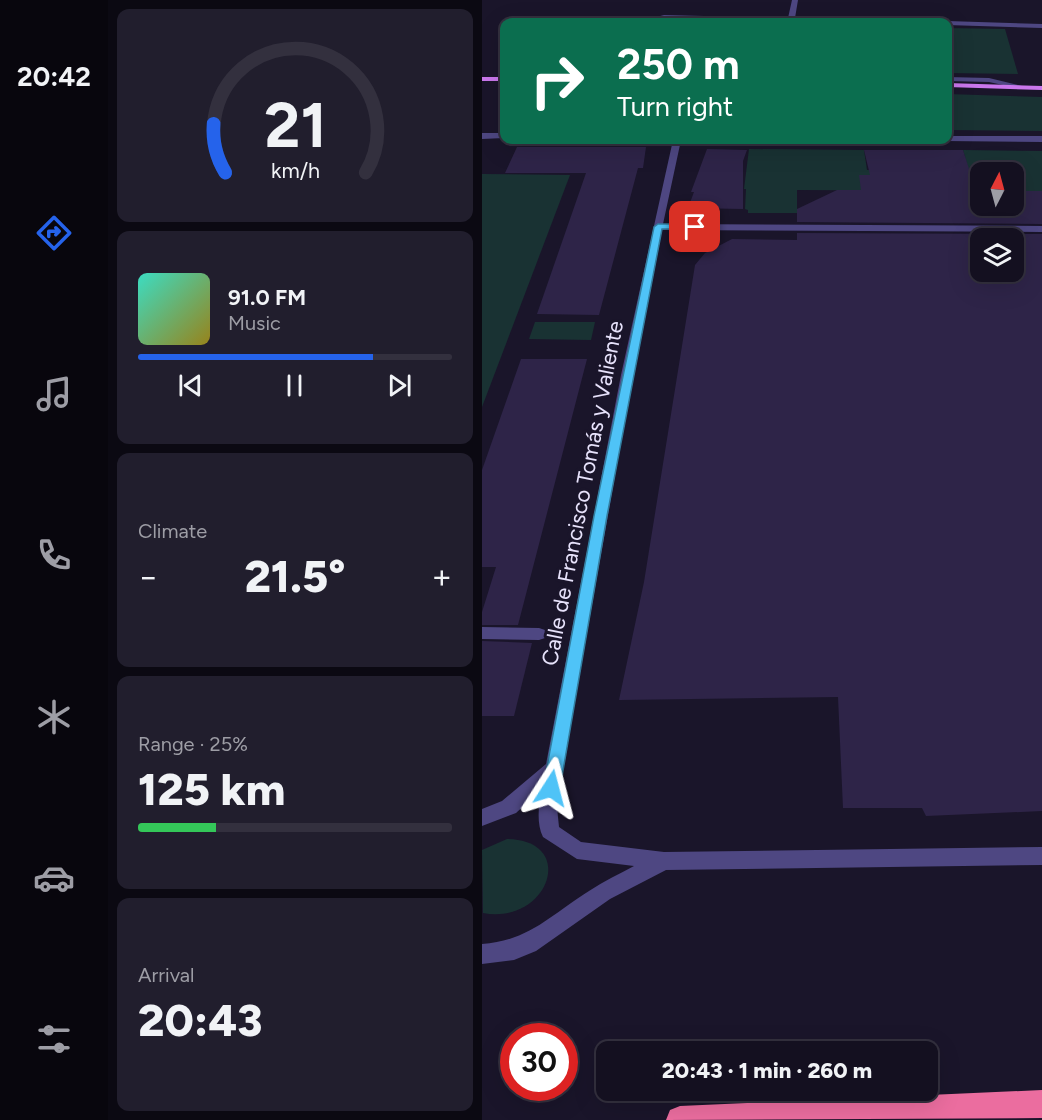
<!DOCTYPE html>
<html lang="en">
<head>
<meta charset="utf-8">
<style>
  :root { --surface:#141020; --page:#211e2d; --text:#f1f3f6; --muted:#9d9da5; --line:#33303e; --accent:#2563eb }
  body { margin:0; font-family:Figtree,sans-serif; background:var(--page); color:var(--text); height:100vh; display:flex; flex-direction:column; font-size:22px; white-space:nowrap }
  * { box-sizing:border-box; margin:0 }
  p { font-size:20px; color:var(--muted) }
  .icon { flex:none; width:33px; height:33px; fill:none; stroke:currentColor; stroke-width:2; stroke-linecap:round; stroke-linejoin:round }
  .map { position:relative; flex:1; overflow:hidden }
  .sheet { display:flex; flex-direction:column; gap:9px; padding:9px; background:#0b0912; width:374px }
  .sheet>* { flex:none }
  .hud { position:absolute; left:18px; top:18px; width:452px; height:126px; border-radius:12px; box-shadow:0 6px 24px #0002,0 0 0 2px var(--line); background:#0b6e4f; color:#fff; overflow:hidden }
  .needle { width:39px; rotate:6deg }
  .buttons { position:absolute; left:488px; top:162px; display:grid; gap:12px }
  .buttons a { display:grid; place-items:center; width:54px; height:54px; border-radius:12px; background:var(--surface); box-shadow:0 6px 24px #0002,0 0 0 2px var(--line); font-size:30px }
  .speed { position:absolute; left:18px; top:1023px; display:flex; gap:12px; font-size:30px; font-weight:700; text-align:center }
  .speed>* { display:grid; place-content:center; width:78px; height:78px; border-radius:50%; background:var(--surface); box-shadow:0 6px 24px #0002,0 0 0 2px var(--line); line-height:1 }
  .speed .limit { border:9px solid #d22; background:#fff; color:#111 }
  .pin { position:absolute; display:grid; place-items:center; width:51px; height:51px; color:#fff; margin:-26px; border-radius:12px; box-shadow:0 3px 9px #0006 }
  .me { position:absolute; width:66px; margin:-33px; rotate:9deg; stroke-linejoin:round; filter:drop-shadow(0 0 4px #0008) }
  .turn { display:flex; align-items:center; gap:21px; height:126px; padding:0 18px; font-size:27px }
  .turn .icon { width:78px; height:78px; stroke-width:2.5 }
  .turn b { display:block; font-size:42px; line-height:51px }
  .big { font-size:45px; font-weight:800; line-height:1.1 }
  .sheet .widget { flex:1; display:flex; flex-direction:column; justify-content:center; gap:9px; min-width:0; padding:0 21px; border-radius:12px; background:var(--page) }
  .sheet .dial { align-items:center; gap:0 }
  .dial svg { height:156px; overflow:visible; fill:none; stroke:var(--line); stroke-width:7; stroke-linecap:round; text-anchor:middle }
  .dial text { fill:var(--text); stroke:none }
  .song { display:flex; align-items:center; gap:18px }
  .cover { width:72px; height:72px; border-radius:9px; background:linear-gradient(135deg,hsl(170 70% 55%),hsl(50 70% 35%)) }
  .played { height:6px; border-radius:3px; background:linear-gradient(90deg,var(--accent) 75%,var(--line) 75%) }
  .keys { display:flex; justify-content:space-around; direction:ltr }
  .heat { display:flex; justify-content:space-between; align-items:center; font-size:33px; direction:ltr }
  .charge { height:9px; border-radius:4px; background:linear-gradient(90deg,#34c759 25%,var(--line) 0) }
  .trip { position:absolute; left:114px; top:1041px; width:342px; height:60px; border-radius:12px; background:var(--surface); box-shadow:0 6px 24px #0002,0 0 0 2px var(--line); font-weight:800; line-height:60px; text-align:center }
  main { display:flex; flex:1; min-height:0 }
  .dock { display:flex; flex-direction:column; width:108px; justify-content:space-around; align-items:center; background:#08060d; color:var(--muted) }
  .dock .icon { width:42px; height:42px }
  .dock .selected { color:var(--accent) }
  .dock b { font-size:27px; color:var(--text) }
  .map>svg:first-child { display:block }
  .green { fill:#193233 }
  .building { fill:#2e2448; fill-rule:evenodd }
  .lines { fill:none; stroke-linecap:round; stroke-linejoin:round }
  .minor { fill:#4e4782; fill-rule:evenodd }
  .major { fill:#ca77ec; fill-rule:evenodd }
  .highway { fill:#eb6d9f; fill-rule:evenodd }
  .route { fill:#4fc3f7; stroke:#337fa1; stroke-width:1.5 }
  .labels { text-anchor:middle; stroke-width:6; stroke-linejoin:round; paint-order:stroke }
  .street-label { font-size:22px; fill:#e7e2fb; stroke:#1a152a }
</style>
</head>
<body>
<main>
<nav class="dock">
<b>20:42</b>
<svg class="icon selected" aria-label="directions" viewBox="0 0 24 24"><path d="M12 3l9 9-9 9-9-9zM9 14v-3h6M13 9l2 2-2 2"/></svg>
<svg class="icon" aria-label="music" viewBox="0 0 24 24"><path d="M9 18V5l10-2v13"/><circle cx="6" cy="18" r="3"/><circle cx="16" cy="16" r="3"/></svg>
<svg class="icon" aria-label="phone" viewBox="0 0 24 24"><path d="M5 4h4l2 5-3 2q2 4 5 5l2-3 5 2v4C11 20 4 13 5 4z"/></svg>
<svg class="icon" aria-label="climate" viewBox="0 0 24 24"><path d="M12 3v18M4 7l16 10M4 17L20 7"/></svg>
<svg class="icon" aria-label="car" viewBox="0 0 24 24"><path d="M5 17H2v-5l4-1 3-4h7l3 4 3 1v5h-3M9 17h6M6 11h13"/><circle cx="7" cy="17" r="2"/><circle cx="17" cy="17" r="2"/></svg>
<svg class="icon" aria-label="filters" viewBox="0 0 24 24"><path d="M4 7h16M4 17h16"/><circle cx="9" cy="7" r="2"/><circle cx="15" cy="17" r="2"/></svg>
</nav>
<section class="sheet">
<div class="widget dial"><svg viewBox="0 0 100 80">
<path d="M14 69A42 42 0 1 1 86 69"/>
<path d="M14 69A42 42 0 0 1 8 44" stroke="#2563eb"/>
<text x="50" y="56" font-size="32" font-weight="700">21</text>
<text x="50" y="72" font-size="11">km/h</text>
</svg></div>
<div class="widget">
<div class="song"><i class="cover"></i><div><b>91.0 FM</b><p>Music</p></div></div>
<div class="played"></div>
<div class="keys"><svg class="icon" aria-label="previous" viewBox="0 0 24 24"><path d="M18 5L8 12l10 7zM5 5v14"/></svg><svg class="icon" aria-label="pause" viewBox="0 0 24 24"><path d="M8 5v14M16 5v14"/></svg><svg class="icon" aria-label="next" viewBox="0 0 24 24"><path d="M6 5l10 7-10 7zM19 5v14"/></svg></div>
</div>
<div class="widget"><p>Climate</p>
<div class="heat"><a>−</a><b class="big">21.5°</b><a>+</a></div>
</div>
<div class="widget"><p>Range · 25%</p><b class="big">125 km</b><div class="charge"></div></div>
<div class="widget"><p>Arrival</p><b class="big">20:43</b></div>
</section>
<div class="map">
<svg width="561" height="1120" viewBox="0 0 561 1120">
  <rect width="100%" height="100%" fill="#1a152a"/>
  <g class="green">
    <polygon points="465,28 523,29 536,74 465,73"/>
    <polygon points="465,94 560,97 560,131 465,130"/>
    <polygon points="267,149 382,150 385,170 487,171 481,150 560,151 560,191 531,191 531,172 498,172 498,191 315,190 315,213 266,213 266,210 263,209 264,189 262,189"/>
    <polygon points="0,174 88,175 0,407"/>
    <polygon points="53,322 113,322 109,340 47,339"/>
    <path d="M25 839C96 840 67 925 1 913L0 850Z"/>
  </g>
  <g class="building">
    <polygon points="35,147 164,147 161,168 156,168 117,315 55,314 104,173 23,173"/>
    <polygon points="225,149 265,150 261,161 261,209 206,208 212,192 209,192"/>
    <polygon points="382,150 481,150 489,175 498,175 498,206 531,206 531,191 561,191 561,224 315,222 315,209 355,190 379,190 377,175 388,175"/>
    <path d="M315 233 561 234V811L444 816 440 808H361L356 697 137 700 162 582 213 265 223 253 250 239 315 240ZM498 238H531V272H498Z"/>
    <polygon points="39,359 105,359 36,625 0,625 0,612 14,567 0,567 0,470"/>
    <polygon points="0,641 50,643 32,716 0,716"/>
  </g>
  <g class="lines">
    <g class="minor">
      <polygon points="310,0 316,0 313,18 435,22 182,19 156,22 182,15 306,18"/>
      <polygon points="465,21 561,24 561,28 465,25 465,22 462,22"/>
      <polygon points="465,77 507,78 544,87 540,89 507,82 465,81"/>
      <polygon points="0,133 22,133 22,138 0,139"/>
      <polygon points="465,136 561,136 561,142 462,141"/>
      <path d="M191 140H199L181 224 561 226V232L180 230 137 453 81 768 75 807 77 827 99 842 182 852 561 847V865L184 870 128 899 54 951 32 960 0 964V944C47 941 70 914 107 891 122 881 137 874 152 866L95 859 61 837C54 823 57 805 59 790L34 813 0 826V809L20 801 64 764 139 375Z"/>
      <polygon points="0,627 57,628 63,630 65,634 63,638 57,640 0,639"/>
    </g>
    <g class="major">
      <rect x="0" y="77" width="22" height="4"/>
      <polygon points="465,83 561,86 561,90 465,87"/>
    </g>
    <polygon class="highway" points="561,1090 561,1118 184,1120 188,1110 198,1106"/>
  </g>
  <polygon class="route" points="213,224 216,225 216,229 180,229 125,516 78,788 75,793 63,793 61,788 112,516 172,227 176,224"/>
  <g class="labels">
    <g class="street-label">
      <text transform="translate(100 493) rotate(-79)" y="8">Calle de Francisco Tomás y Valiente</text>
    </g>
  </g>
</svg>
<div class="buttons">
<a><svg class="needle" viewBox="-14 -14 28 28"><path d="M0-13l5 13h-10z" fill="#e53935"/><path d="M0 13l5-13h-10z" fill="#9d9da5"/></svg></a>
<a><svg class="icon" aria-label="layers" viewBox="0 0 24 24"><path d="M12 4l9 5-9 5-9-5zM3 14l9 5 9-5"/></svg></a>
</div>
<div class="speed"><div class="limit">30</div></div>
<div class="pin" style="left:213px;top:227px;background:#d93025"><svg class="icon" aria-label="arrive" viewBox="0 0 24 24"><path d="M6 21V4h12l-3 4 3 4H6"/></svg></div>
<svg class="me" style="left:69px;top:788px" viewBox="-20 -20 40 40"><path d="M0-17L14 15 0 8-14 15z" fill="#4fc3f7" stroke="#fff" stroke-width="4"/></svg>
<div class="trip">20:43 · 1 min · 260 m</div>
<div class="hud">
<div class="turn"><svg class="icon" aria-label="right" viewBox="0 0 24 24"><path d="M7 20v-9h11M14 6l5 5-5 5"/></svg><div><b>250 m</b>Turn right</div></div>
</div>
</div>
</main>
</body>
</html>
